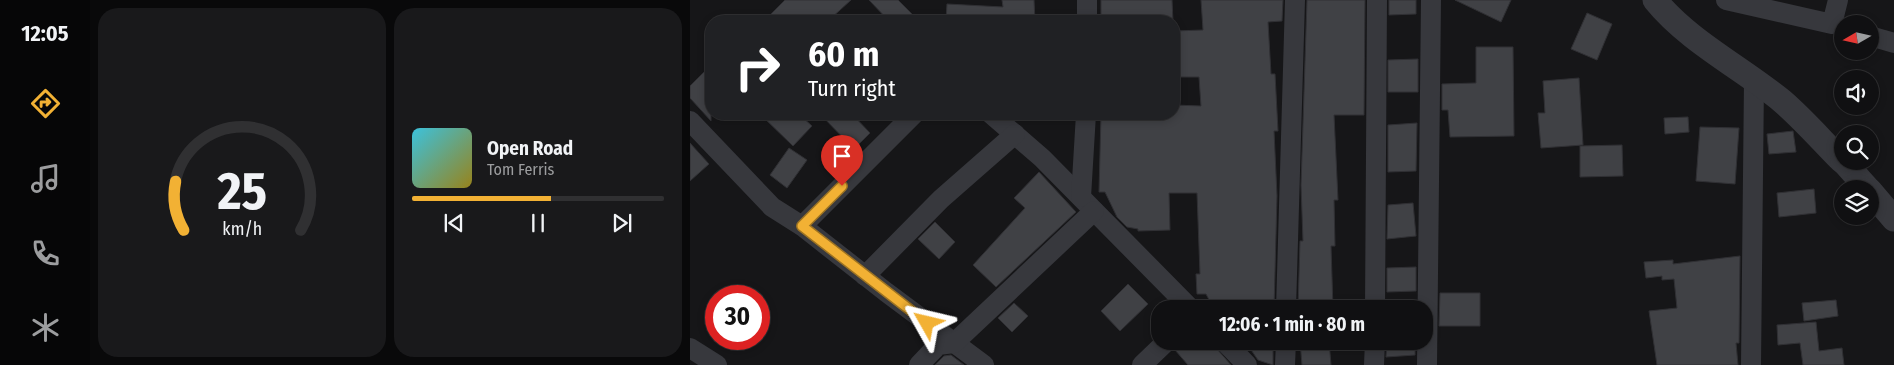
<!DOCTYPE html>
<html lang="en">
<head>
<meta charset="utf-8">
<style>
  :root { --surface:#101012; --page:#19191b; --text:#f1f3f6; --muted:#9c9d9f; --line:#303032; --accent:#f2b134 }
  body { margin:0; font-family:"Fira Sans Condensed",sans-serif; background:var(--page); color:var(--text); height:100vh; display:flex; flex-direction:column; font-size:19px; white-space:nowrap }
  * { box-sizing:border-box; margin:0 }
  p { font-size:16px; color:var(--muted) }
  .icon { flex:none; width:28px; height:28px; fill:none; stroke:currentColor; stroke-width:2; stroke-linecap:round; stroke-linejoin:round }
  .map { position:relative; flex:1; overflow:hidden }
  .details { display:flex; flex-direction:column; gap:8px; padding:8px; background:#09090a; width:600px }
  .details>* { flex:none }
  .hud { position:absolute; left:15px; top:15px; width:475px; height:105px; border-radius:20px; box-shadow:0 2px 8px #0003,0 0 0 1px var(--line); background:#202124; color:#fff; overflow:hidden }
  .needle { width:32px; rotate:261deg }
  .buttons { position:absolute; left:1144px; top:15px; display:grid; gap:10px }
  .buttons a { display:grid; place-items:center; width:45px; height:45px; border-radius:50%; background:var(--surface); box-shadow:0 2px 8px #0003,0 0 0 1px var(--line); font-size:25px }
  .speed { position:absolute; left:15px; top:285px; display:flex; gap:10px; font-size:25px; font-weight:700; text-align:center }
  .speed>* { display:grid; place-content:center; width:65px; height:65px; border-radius:50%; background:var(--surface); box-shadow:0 2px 8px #0003,0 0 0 1px var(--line); line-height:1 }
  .speed .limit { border:8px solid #d22; background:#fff; color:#111 }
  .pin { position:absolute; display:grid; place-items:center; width:42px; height:42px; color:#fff; margin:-51px -21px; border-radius:50% 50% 50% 0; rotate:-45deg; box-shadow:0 0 5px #0007 }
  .pin .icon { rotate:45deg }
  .me { position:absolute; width:55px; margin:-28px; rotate:307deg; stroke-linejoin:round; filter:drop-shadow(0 0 4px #0008) }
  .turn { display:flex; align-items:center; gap:18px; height:105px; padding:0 20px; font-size:22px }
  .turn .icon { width:65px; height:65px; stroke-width:2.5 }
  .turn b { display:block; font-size:35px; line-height:42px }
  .details .card { flex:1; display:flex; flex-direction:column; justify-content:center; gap:8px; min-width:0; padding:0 18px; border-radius:20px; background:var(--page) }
  .details .dial { align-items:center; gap:0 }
  .dial svg { height:130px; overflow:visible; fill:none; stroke:var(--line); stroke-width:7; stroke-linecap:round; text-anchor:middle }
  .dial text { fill:var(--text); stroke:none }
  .song { display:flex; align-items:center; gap:15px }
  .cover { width:60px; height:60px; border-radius:8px; background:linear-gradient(135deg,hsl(190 70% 55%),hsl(50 70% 35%)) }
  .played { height:5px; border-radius:2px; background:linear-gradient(90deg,var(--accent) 55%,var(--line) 55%) }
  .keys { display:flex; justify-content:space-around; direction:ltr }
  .details .tiles { flex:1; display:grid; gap:8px; grid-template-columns:repeat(2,1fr) }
  .trip { position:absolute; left:461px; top:300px; width:282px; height:50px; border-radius:20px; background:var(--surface); box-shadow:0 2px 8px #0003,0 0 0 1px var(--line); font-weight:700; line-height:50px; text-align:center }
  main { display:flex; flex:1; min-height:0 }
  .tab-bar { display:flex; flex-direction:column; width:90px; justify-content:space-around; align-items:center; background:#060607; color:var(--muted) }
  .tab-bar .icon { width:35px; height:35px }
  .tab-bar .on { color:var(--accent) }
  .tab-bar b { font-size:22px; color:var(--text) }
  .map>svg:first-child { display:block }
  .building { fill:#404145; stroke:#303034 }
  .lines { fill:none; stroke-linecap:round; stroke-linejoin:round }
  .minor { stroke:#37383d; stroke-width:20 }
  .tertiary { stroke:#37383d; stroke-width:25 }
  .route-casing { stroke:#9d7322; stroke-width:12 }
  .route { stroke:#f2b134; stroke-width:9 }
</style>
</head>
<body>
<main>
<nav class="tab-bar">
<b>12:05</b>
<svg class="icon on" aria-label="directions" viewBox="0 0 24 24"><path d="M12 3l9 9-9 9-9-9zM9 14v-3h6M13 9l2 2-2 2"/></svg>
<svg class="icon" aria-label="music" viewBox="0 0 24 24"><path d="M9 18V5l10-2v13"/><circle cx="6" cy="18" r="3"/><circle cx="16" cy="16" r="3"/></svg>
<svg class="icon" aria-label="phone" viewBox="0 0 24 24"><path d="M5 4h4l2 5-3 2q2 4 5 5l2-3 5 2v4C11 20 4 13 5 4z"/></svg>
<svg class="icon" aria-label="climate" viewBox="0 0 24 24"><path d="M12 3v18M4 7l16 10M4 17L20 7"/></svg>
</nav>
<section class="details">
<div class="tiles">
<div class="card dial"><svg viewBox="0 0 100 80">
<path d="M14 69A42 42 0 1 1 86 69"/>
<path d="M14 69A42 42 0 0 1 9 39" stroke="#f2b134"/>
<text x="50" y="56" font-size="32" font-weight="700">25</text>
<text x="50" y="72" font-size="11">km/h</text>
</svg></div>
<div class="card">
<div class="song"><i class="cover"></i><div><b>Open Road</b><p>Tom Ferris</p></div></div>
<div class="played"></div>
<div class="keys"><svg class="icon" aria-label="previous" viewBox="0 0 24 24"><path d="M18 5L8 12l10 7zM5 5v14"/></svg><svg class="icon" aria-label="pause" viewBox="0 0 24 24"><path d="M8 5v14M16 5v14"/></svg><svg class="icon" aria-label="next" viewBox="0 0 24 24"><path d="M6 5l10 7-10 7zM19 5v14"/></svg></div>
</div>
</div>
</section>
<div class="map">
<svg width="1204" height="365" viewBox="0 0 1204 365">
  <rect width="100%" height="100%" fill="#161618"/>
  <g class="building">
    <polygon points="95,0 161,0 138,21 74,21"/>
    <polygon points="179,0 208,0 229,21 199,21"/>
    <polygon points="312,0 344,0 345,21 256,21 257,4 313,7"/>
    <polygon points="411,0 482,0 483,21 411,20"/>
    <polygon points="511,0 593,0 592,21 578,22 581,74 585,74 588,131 584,131 587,196 584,309 524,309 516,294 507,294 506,274 510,274 507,193 479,193 480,230 448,231 448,229 437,227 427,217 415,192 409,192 411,115 448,116 448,114 484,114 484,105 511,106 509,77 484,77 484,31 513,30"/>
    <polygon points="617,0 675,0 674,115 644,115 648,200 644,200 645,246 641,246 643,309 608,309 610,241 613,241 611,185"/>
    <polygon points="699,0 726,0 726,14 699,15"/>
    <polygon points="765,0 821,0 811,22"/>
    <polygon points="897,13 922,24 907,60 881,49"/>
    <polygon points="786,47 823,47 824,136 760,137 758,110 752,110 752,84 786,83"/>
    <polygon points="728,59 728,92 698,92 698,60"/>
    <polygon points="21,65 21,121 0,98 0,86"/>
    <polygon points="889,78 893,145 851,148 848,113 855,113 853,81"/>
    <polygon points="70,114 109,114 122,126 103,146"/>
    <polygon points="130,114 162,114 180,133 164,149"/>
    <polygon points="998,117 999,132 975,134 974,118"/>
    <polygon points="727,123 726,171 698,172 698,125"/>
    <polygon points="1010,127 1049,128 1045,184 1006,181"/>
    <polygon points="1103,131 1106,152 1079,154 1077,134"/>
    <polygon points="0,143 19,164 0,181"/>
    <polygon points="932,145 933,176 890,177 890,146"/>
    <polygon points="99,148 117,160 97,188 80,175"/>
    <polygon points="349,172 386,212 306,287 283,265 335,208 324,198"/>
    <polygon points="1124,189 1126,213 1089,217 1087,193"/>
    <polygon points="723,203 726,236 697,239 698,205"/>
    <polygon points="245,222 265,242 249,259 228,239"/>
    <polygon points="1050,256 1049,343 1046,343 1048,365 967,365 959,311 987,308 984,279 972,280 972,276 956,278 954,262 983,260 983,264"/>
    <polygon points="726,267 726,291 697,292 697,268"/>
    <polygon points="438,284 458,304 430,331 411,311"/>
    <polygon points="750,293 790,293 790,326 749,326"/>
    <polygon points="1146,300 1148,316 1114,321 1112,303"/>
    <polygon points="324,303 338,316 322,332 308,318"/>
    <polygon points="1126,322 1129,351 1152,348 1154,365 1113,365 1110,343 1088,345 1087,325"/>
    <polygon points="489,341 520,341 541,365 498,365 485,350"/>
    <polygon points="555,341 583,341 583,365 568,360"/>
    <polygon points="610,341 639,341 641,365 612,365"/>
    <polygon points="697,341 725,341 725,355 696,357"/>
    <polygon points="261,355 274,365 245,365 254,356"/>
  </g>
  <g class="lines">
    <g class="minor">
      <polyline points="1036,0 1142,24 1148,0"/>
      <polyline points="397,21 397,0"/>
      <polyline points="1180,36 1204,43"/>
      <polyline points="301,114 352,158 501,309"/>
      <polyline points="0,121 82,207 112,226 196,292 294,365"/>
      <polyline points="391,197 396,114"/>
      <polyline points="112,226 224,114"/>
      <polyline points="175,276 251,199 325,134"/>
      <polyline points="596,309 605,0"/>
      <polyline points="685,309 687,0"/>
      <polyline points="534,341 557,365"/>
      <polyline points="0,348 27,365"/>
      <polyline points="229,365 248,345 264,343 404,211"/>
      <polyline points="452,365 477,341"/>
      <polyline points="595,365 596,341"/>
      <polyline points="684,365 685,341"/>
      <polyline points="737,365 741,0"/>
      <polyline points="1061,365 1064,81"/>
    </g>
    <g class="tertiary">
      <path d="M965 0C998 41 1052 68 1092 101 1113 119 1132 141 1152 161"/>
      <polyline points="1153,161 1178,189"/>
      <polyline points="1180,191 1204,219"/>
    </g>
  </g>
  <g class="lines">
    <defs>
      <polyline id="route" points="152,186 112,226 237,323"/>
    </defs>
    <use href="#route" class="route-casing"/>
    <use href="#route" class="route"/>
  </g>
</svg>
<div class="buttons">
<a><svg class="needle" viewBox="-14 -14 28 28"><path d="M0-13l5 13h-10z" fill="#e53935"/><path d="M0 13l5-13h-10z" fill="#9c9d9f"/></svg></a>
<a><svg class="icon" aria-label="sound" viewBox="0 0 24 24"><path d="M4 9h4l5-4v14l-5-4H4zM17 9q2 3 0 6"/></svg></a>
<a><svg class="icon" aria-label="search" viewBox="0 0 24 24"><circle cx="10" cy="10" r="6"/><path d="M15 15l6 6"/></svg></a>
<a><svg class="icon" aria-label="layers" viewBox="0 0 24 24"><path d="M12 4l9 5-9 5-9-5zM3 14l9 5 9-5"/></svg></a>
</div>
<div class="speed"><div class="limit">30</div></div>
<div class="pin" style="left:152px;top:186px;background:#d93025"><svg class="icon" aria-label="arrive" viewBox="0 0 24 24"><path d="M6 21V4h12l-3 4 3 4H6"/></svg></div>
<svg class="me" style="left:237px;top:323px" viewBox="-20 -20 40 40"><path d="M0-17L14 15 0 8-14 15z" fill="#f2b134" stroke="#fff" stroke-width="4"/></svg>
<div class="trip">12:06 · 1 min · 80 m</div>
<div class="hud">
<div class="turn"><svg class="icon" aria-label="right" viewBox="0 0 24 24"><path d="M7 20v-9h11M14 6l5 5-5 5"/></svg><div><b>60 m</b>Turn right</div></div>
</div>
</div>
</main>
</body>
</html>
